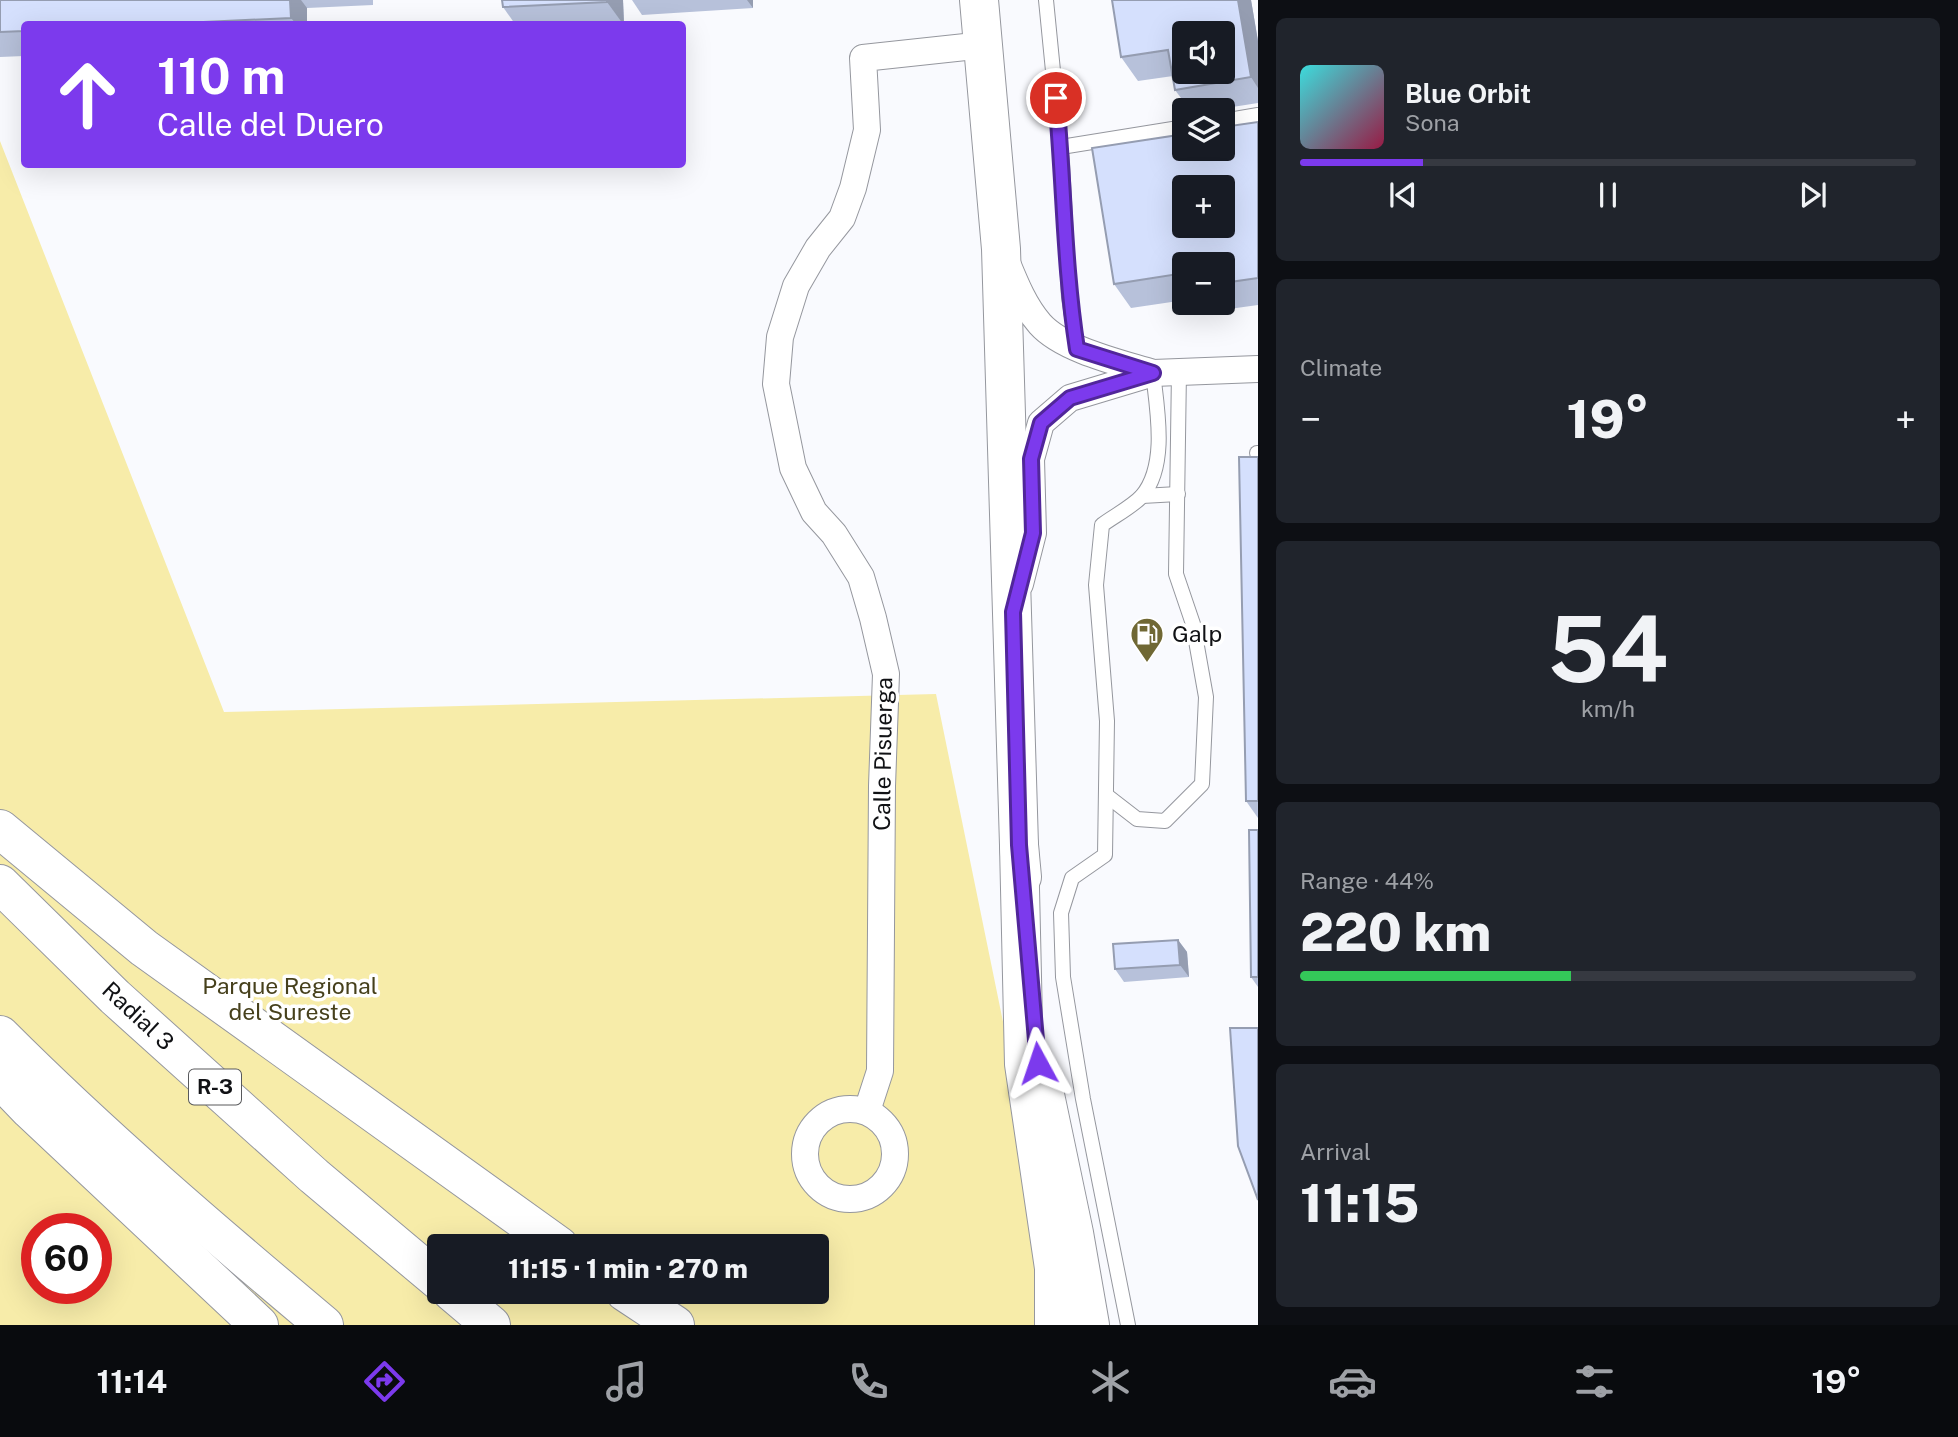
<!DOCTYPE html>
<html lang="en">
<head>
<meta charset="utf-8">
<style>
  :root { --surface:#171b24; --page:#20242c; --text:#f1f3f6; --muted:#9ea1a6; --line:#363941; --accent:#7c3aed }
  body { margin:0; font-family:"Public Sans",sans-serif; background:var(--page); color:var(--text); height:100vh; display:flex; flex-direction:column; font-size:26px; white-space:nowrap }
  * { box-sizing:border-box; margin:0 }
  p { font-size:23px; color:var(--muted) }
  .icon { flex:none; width:38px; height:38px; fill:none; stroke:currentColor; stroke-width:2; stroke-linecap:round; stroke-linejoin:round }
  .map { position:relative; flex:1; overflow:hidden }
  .sheet { display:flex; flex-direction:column; gap:18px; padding:18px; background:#0d0f14; width:700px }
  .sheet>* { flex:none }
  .top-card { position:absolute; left:21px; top:21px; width:665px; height:147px; border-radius:7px; box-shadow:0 7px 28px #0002; background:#7c3aed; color:#fff; overflow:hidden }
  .tools { position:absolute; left:1172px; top:21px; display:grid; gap:14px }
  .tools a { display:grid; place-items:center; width:63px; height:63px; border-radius:7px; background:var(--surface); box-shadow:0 7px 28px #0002; font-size:35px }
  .speed { position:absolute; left:21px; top:1213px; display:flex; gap:14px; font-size:35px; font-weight:700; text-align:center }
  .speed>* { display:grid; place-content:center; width:91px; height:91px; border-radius:50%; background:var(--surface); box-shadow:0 7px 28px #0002; line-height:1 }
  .speed .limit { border:10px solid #d22; background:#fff; color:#111 }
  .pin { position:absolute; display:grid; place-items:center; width:60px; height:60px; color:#fff; margin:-30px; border:4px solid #fff; border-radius:50%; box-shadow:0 2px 7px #0007 }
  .me { position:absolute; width:77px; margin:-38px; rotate:355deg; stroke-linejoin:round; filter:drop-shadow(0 0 5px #0008) }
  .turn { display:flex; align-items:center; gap:24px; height:147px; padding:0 21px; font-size:32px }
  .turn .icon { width:91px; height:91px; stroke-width:2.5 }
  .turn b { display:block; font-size:49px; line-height:60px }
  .big { font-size:52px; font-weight:800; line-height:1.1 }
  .sheet .card { flex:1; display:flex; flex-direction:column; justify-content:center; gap:10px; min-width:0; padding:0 24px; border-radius:10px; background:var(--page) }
  .sheet .dial { align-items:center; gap:0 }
  .dial b { font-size:91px; line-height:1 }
  .song { display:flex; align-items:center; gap:21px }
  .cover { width:84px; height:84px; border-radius:10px; background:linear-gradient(135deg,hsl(180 70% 55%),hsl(340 70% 35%)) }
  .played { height:7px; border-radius:4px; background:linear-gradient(90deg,var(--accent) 20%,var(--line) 20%) }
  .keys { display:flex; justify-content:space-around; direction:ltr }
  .heat { display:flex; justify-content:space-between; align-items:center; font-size:38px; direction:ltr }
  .charge { height:10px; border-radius:5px; background:linear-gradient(90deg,#34c759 44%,var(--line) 0) }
  .trip { position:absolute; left:427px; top:1234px; width:402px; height:70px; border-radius:7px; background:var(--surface); box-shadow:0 7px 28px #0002; font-weight:800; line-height:70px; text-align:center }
  .tab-bar { display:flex; height:112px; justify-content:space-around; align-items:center; background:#090b0e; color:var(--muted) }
  .tab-bar .icon { width:49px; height:49px }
  .tab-bar .selected { color:var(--accent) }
  .tab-bar b { font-size:32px; color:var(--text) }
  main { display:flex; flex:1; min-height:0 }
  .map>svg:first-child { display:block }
  .green { fill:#f7eca9; fill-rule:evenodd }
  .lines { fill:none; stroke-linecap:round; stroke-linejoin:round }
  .lane-casing { stroke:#95979e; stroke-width:16 }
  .street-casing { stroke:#95979e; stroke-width:28 }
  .primary-casing { stroke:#95979e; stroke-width:40 }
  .highway-casing { stroke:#95979e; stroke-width:40 }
  .lane { stroke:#fff; stroke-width:14 }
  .street { stroke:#fff; stroke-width:26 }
  .primary { stroke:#fff; stroke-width:38 }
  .highway { stroke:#fff; stroke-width:38 }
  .wall { fill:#b7c1da }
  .shaded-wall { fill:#959db1 }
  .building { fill:#d5e0fd; stroke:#959db1; stroke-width:2; fill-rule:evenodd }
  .route-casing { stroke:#51269a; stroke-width:18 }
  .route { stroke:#7c3aed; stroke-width:12 }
  .labels { text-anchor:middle; stroke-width:7; stroke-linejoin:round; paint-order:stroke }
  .shield { fill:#fff; stroke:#58595b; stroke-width:2 }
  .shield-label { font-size:21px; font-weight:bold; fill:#111215 }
  .poi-label { font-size:23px; fill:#111215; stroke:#fff; text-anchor:start }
  .street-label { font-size:23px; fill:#111215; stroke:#fff }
  .park-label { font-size:23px; fill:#46401c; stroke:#fff }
</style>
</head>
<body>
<main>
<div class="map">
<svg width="1258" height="1325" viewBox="0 0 1258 1325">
  <rect width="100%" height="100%" fill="#f9fafe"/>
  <path class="green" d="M0 141 224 712 936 694 1065 1325H0ZM37 1228H96V1288H37ZM439 1246H817V1292H439Z"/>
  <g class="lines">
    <defs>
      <g id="lane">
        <polyline points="1046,0 1062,162 1069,297 1077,349"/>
        <polyline points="1223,121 1258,115"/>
        <polyline points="1061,147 1185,127"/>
        <polyline points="1257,453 1258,453"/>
        <polyline points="1142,496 1178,494"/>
        <polyline points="1106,795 1137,819 1165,821 1202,784 1206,697 1193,624 1176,574 1179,371"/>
        <path d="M1128 1325 1083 1099 1063 977 1061 913 1072 878 1105 855 1107 721 1096 585 1102 525C1114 516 1132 507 1142 496 1168 465 1157 409 1153 373"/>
      </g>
      <g id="street">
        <path d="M1007 263C1016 285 1025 307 1040 324 1063 350 1121 363 1153 373"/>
        <polyline points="1020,584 1033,533 1031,459 1041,423 1070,398 1153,373 1258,369"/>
        <circle cx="850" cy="1154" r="45"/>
        <polyline points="867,1111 880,1071 882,786 886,674 873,618 861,577 834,534 814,512 793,468 776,384 780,337 796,286 818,248 842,218 853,188 867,130 863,58 984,45"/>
      </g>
      <g id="primary">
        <polyline points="979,0 1001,249 1019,845 1022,877"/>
        <polyline points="1044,1090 1074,1233 1090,1325"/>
      </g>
      <g id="highway">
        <polyline points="0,829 144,948 559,1246"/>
        <polyline points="1019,845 1024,1064 1054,1268 1054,1325"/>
        <polyline points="0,884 115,997 314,1176 439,1281"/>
        <path d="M0 1035C102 1137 213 1232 324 1325"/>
        <polyline points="0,1079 30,1110 259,1325"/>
        <polyline points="452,1292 491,1325"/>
        <polyline points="625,1292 675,1325"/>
      </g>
    </defs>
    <use href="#lane" class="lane-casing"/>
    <use href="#street" class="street-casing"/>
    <use href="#primary" class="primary-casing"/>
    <use href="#highway" class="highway-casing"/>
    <use href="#lane" class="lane"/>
    <use href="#street" class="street"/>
    <use href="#primary" class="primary"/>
    <use href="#highway" class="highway"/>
  </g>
  <g class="wall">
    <polygon points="0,0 373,0 373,5 307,8 307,24 24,24 24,56 0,57"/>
    <polygon points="623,0 624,24 515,24 503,7"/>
    <polygon points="632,0 753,0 753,8 642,15"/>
    <polygon points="1251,0 1258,41 1258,103 1213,110 1190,110 1175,90 1173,76 1138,81 1121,57"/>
    <polygon points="1258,122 1258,305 1229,309 1223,301 1223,264 1185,264 1185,300 1131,308 1114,284"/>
    <polygon points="1258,457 1258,818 1246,801"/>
    <polygon points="1258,830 1258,987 1251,977"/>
    <polygon points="1178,940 1187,952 1189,977 1124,982 1115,969"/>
  </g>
  <g class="shaded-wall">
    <polygon points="290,0 301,0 307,8 307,24 296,24 291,18"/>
    <polygon points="607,0 623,0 624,24 623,24 607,2"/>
    <polygon points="747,0 753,0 753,8"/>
    <polygon points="1238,0 1251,0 1258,41 1258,88 1251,77"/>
    <polygon points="1178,940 1187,952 1189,977 1180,965"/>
  </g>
  <g class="building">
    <polygon points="0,0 290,0 291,18 161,24 24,24 24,31 0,32"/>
    <polygon points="502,0 607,0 607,2 503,7"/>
    <path d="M1112 0H1238L1251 77 1175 90 1168 50 1121 57ZM1185 33H1223V72H1185Z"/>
    <path d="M1258 122V278L1223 283V264H1185V273L1114 284 1092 148 1185 134V149H1223V127ZM1185 187H1223V226H1185Z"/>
    <polygon points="1239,457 1258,457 1258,801 1246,801"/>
    <polygon points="1249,830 1258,830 1258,977 1251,977"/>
    <polygon points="1178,940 1180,965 1115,969 1113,944"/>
    <polygon points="1230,1028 1258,1028 1258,1200 1238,1146"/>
  </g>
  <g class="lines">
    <defs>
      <path id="route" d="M1038 1063 1019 845 1013 612 1033 533 1031 459 1041 423 1070 398 1153 373 1077 349C1064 266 1064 182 1056 98"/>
    </defs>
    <use href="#route" class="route-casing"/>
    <use href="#route" class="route"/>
  </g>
  <defs>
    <symbol id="fuel-pin" viewBox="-11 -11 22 30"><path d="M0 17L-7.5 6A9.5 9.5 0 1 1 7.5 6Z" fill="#706834" stroke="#fff"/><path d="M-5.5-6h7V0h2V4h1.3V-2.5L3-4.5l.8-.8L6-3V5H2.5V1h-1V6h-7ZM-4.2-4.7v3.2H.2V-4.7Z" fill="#fff"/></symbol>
  </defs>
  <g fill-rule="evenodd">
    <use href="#fuel-pin" x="1128" y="615" width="38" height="52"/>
  </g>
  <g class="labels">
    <rect class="shield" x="189" y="1069.5" width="52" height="35" rx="5"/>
    <g class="shield-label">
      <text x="215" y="1094">R-3</text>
    </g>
    <g class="poi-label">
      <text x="1172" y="642">Galp</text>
    </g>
    <g class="street-label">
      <text transform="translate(883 754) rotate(-89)" y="8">Calle Pisuerga</text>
      <text transform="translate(138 1016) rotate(43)" y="8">Radial 3</text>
    </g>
    <g class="park-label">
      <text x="290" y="994">Parque Regional<tspan x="290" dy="26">del Sureste</tspan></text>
    </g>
  </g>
</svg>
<div class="tools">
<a><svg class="icon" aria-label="sound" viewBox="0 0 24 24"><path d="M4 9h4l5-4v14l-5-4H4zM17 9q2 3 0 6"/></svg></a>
<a><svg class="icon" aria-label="layers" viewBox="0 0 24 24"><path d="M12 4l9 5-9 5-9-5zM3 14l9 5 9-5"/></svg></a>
<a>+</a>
<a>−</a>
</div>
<div class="speed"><div class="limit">60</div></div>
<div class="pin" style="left:1056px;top:98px;background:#d93025"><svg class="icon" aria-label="arrive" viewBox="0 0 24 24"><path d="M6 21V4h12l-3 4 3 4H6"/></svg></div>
<svg class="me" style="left:1038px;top:1063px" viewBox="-20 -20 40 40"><path d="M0-17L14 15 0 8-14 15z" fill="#7c3aed" stroke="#fff" stroke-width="4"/></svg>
<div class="trip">11:15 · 1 min · 270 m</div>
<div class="top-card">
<div class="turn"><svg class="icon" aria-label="ahead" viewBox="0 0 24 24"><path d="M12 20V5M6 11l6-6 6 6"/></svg><div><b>110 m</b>Calle del Duero</div></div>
</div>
</div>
<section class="sheet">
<div class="card">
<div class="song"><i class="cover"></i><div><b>Blue Orbit</b><p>Sona</p></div></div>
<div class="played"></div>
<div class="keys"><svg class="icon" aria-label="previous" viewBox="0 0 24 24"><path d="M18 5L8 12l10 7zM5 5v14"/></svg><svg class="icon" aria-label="pause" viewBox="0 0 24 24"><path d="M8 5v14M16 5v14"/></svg><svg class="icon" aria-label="next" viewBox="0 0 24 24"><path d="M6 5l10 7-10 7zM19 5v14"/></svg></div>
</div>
<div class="card"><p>Climate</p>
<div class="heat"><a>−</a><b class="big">19°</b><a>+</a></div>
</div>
<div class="card dial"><b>54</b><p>km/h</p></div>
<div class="card"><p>Range · 44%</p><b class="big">220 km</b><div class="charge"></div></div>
<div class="card"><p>Arrival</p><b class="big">11:15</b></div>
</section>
</main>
<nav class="tab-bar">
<b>11:14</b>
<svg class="icon selected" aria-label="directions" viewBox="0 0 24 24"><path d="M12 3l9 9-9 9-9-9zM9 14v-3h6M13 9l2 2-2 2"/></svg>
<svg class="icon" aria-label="music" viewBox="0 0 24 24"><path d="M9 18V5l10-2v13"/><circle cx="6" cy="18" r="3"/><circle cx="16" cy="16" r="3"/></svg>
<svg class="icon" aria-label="phone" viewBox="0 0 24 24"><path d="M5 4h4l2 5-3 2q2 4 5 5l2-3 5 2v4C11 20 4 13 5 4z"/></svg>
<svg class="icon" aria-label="climate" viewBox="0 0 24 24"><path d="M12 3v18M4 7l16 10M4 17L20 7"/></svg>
<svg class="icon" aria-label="car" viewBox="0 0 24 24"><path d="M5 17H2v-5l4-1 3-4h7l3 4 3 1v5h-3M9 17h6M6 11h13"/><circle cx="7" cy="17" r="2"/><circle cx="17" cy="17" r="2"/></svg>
<svg class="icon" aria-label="filters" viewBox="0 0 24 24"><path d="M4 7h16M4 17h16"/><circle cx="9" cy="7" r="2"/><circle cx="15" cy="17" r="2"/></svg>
<b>19°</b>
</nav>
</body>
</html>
